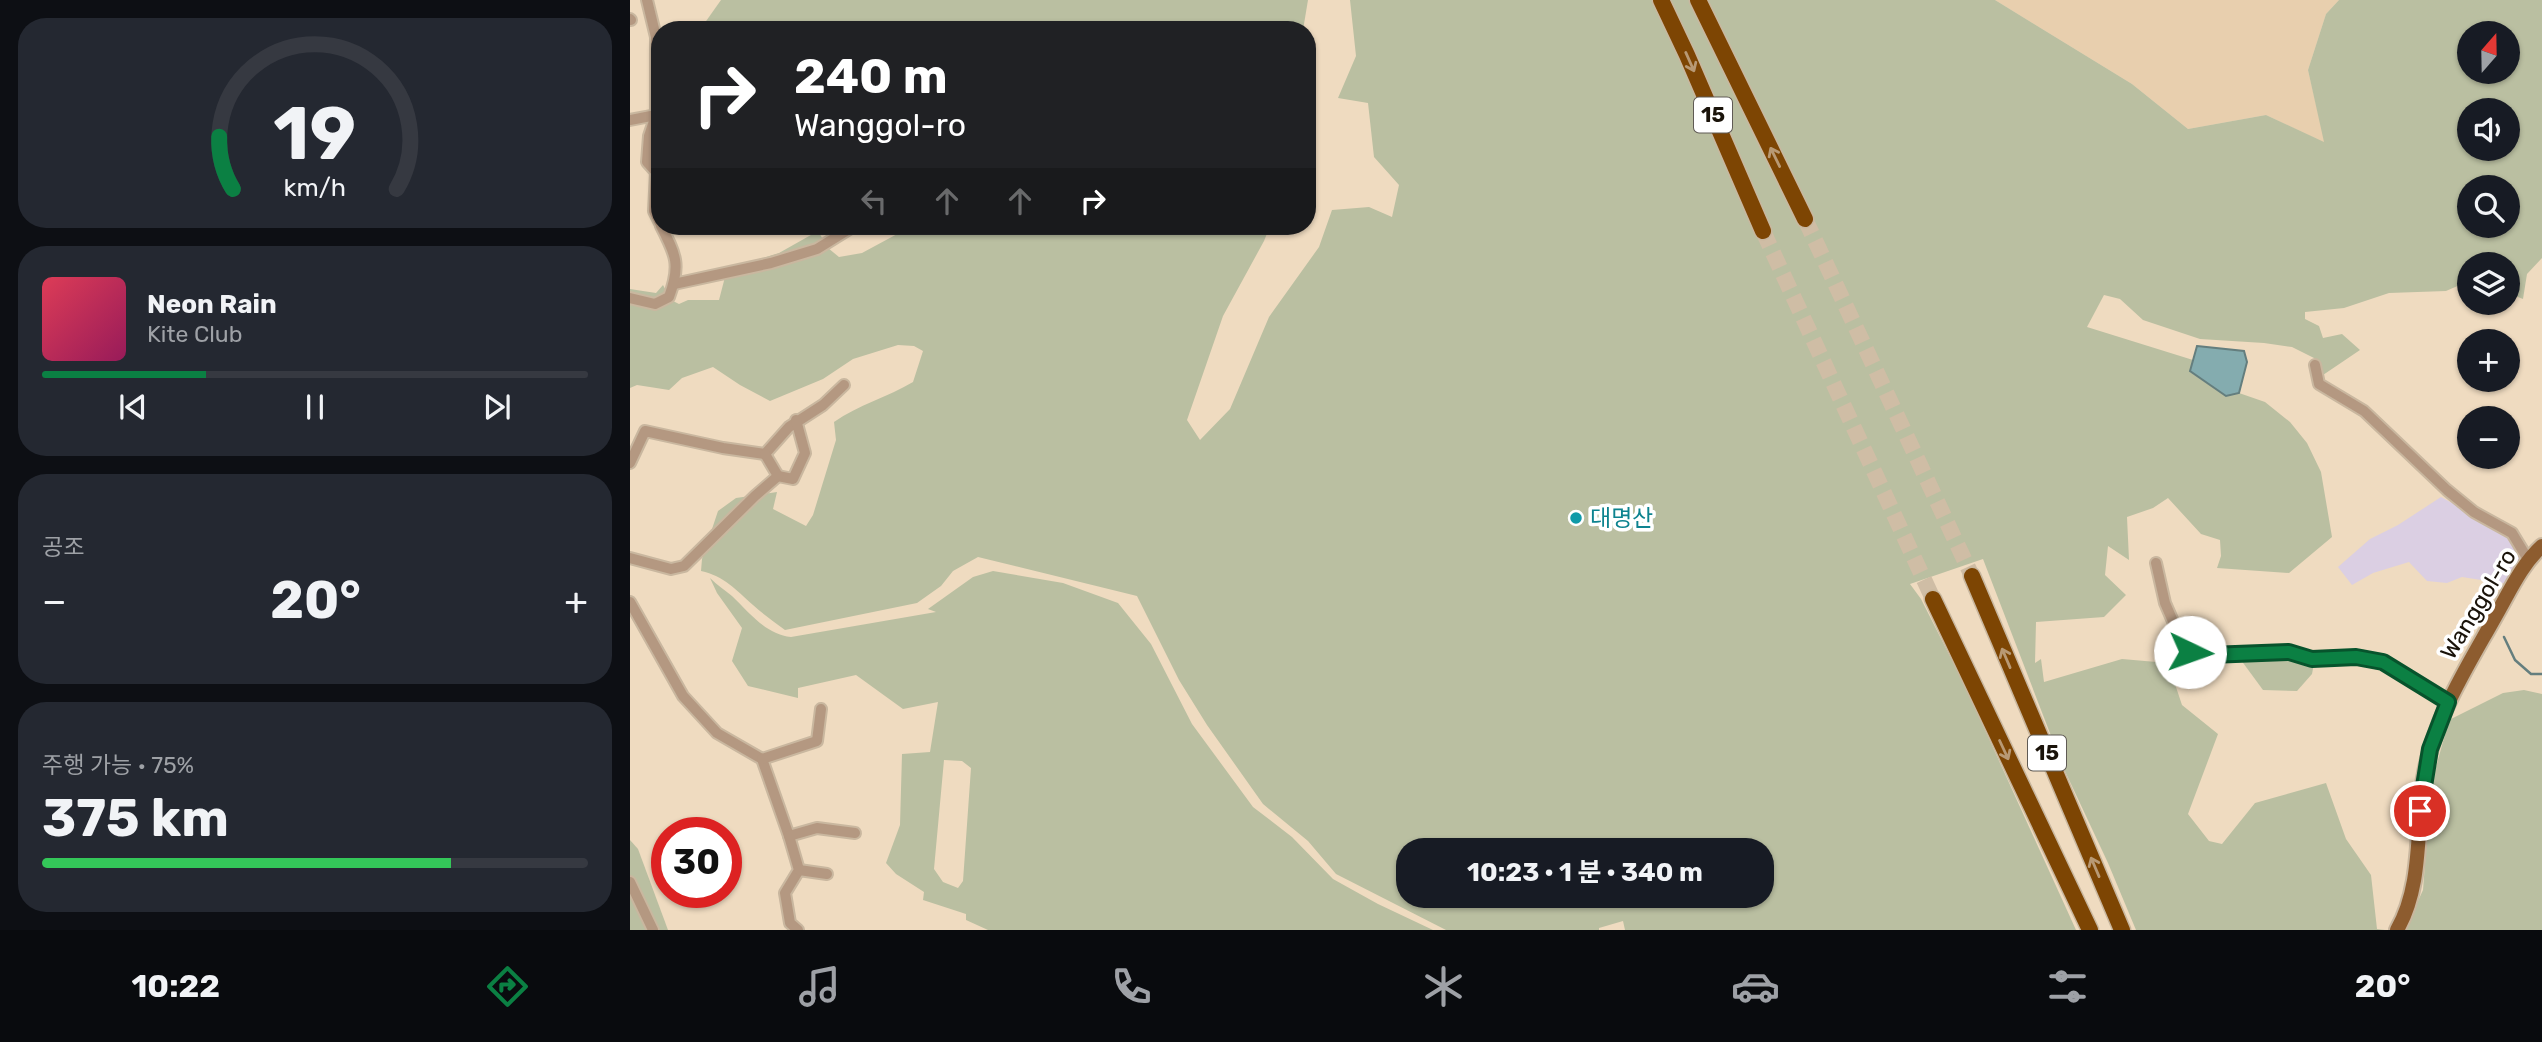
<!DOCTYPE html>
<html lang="ko">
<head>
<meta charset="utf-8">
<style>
  :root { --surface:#171b24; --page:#242831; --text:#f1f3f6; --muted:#9ea1a6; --line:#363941; --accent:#0b8043 }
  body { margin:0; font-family:Rubik,"Noto Sans KR",sans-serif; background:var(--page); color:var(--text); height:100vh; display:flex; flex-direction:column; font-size:26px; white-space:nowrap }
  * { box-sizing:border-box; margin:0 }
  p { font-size:23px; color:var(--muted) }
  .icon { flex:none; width:38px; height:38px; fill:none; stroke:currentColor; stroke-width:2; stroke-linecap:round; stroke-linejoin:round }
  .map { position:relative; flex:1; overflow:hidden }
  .drawer { display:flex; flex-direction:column; gap:18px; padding:18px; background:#0d0f14; width:630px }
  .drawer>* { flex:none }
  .banner { position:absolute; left:21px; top:21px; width:665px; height:214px; border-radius:28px; box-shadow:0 2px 5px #0004; background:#202124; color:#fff; overflow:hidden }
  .needle { width:46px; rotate:20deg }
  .buttons { position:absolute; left:1827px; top:21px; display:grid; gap:14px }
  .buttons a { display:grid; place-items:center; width:63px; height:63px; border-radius:50%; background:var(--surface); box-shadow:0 2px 5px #0004; font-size:35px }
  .speed { position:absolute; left:21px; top:817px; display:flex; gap:14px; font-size:35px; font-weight:700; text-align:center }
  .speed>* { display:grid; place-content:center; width:91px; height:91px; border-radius:50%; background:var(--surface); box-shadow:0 2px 5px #0004; line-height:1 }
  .speed .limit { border:10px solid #d22; background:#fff; color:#111 }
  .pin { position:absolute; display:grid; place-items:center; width:60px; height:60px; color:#fff; margin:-30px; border:4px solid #fff; border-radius:50%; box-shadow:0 2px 7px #0007 }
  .me { position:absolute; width:77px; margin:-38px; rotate:93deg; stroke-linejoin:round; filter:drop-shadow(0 0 5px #0008) }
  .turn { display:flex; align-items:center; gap:24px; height:147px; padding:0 28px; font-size:32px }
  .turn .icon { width:91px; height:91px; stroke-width:2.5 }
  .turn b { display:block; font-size:49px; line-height:60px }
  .lanes { display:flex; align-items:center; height:66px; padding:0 28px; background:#0003; justify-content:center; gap:35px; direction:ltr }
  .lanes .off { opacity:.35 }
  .big { font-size:52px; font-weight:700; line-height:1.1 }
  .drawer .tile { flex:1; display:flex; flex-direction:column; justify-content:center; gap:10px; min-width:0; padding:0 24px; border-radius:28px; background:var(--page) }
  .drawer .dial { align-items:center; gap:0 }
  .dial svg { height:182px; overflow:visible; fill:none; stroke:var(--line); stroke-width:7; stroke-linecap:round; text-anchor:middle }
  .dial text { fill:var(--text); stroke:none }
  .song { display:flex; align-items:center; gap:21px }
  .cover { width:84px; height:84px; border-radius:10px; background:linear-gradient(135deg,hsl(350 70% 55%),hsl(330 70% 35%)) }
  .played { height:7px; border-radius:4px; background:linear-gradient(90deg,var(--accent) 30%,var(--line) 30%) }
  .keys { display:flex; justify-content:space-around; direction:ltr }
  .heat { display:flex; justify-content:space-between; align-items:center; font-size:38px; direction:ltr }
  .charge { height:10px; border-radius:5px; background:linear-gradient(90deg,#34c759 75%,var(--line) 0) }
  .trip { position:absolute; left:766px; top:838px; width:378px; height:70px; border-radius:28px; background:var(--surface); box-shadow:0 2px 5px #0004; font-weight:700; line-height:70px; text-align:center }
  .menu { display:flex; height:112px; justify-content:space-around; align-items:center; background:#090b0e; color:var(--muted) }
  .menu .icon { width:49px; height:49px }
  .menu .on { color:var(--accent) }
  .menu b { font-size:32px; color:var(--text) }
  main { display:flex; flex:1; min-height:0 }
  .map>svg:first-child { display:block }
  .commercial { fill:#dbcfe3 }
  .built { fill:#e8cfae }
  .green { fill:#babfa1; fill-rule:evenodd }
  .water { fill:#84acaf; stroke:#647e7e; stroke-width:2 }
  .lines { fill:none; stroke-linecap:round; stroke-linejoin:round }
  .stream { stroke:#647e7e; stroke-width:2.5 }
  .highway-tunnel { stroke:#cfbda5; stroke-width:16; stroke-dasharray:16 8; stroke-linecap:butt }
  .minor-casing { stroke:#c9b79f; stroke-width:14 }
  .major-casing { stroke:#c9b79f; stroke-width:18 }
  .highway-casing { stroke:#c9b79f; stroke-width:19 }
  .minor { stroke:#b49881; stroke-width:10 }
  .major { stroke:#8d5c2f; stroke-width:14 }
  .highway { stroke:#7d4503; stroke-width:16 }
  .oneway { stroke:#b89974 }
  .route-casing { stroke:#07532c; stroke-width:18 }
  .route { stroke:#0b8043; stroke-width:12 }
  .culture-dot { fill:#0f9aa8; stroke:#fff; stroke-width:2.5 }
  .labels { text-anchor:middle; stroke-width:7; stroke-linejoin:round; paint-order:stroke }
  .shield { fill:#fff; stroke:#5f5a54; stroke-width:2 }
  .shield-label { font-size:21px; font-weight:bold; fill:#1a130a }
  .culture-label { font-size:23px; fill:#0d838f; stroke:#fff; text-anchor:start }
  .street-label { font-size:23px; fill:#1a130a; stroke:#fff }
</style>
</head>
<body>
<main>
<section class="drawer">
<div class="tile dial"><svg viewBox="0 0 100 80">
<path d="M14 69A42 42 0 1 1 86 69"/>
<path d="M14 69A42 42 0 0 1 8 46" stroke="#0b8043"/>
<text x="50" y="56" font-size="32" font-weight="700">19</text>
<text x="50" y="72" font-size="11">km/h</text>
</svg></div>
<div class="tile">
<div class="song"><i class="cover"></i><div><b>Neon Rain</b><p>Kite Club</p></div></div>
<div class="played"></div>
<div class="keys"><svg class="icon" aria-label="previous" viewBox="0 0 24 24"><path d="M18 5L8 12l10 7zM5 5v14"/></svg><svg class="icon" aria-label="pause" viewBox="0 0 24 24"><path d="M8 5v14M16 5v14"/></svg><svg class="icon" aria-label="next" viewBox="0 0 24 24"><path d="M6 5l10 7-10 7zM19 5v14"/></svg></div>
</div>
<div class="tile"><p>공조</p>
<div class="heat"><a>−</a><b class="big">20°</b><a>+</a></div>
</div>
<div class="tile"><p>주행 가능 · 75%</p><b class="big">375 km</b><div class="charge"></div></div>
</section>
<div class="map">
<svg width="1912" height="930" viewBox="0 0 1912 930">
  <rect width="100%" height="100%" fill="#efdbc0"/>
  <polygon class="commercial" points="1811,497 1879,534 1899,552 1877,584 1832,577 1817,583 1797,581 1779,562 1743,573 1722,585 1708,567 1740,539 1768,525"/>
  <polygon class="built" points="1365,0 1709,0 1696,14 1678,70 1695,143 1636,115 1558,129 1502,84"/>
  <g class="green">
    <polygon points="91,0 678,0 673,30 73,30 74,24"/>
    <path d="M720 0H1365L1502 84 1558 129 1636 115 1694 142 1678 70 1696 14 1709 0H1912V258L1897 274 1893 299 1878 293V264H1839V281L1816 291 1759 293 1714 308 1675 312V319L1689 326 1693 338 1712 334 1730 350 1693 375 1686 359 1662 347 1634 343 1570 339 1513 320 1490 299 1474 295 1457 327 1563 360 1560 372 1596 396 1609 393 1635 402 1660 422 1677 443 1691 472 1702 537 1659 573 1587 568 1591 556 1590 540 1571 534 1538 498 1523 508 1497 517 1499 560 1478 546 1475 575 1496 595 1474 617 1406 622 1405 663 1411 659 1414 682 1492 659 1538 663 1549 647 1568 663 1545 684 1552 705 1588 734 1558 814 1579 841 1592 844 1625 803 1696 783 1716 839 1741 875 1747 929 1755 930H1506L1478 863 1433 767 1353 559 1280 584 1291 599 1335 686 1446 930H995L993 921 969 928V930H816L706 874 678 841 633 804 577 725 549 680 507 596 348 557 323 571 311 586 287 603 155 630C144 622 133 614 123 605 106 590 94 576 71 571L72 559 88 511 106 498 147 492 143 509 176 526 183 515 206 440 204 422C228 405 258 397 283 382L293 351 284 346 268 345 223 359 193 379 140 401 110 385 83 367 52 378 39 390 7 385 0 388V289L26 293 33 285 41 300 49 304 58 300H89L95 277 126 260 149 253 188 231 198 248 209 257 232 253 282 226H640L634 241 593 316 557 420 570 440 600 409 639 317 689 247 702 210 739 207 762 217 769 185 744 157 738 103 708 98 726 56ZM1839 33H1878V72H1839ZM1839 110H1878V149H1839ZM1839 187H1878V226H1839ZM779 850H1132V896H779Z"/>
    <path d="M363 571 433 583 488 603 521 644 562 724 623 807 662 837 703 879 748 904 803 930H358L336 920V914L293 900 294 892 266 874 256 863 270 825 272 754 300 752 308 702 273 709 226 675 168 688V698L118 686 102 661 112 628 87 593 80 578C87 585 95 590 102 596 119 612 136 635 161 637L306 612 298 609 343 577ZM314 760 332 761 341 768 333 881 328 888 313 882 304 869Z"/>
    <polygon points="1608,656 1651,656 1684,663 1682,674 1667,691 1633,690"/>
    <polygon points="1894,690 1912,694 1912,930 1775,930 1793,890 1801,785 1819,720 1873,693"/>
    <polygon points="0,840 8,849 38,930 0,930"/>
  </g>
  <polygon class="water" points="1567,346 1614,351 1617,362 1609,393 1596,396 1560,371"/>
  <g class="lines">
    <polyline class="stream" points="1874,637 1885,660 1901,674 1912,674"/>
    <g class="highway-tunnel">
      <polyline points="1175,219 1342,576"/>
      <polyline points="1133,231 1303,599"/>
    </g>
    <defs>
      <g id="minor">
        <polyline points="17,0 26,37 26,115 19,136 17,162 26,172 24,211 30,223"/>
        <polyline points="0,19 1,20"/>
        <polyline points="0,120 26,115"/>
        <polyline points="44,284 141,263 187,249 224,226"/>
        <path d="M0 298 25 304 39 297C51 265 46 255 31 226"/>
        <polyline points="1685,365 1689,384 1734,411 1817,490 1844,512 1882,533 1899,561"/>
        <polyline points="0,463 15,431 93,448 135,454 159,427 193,405 214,385"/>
        <polyline points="148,476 163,479 175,453 166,420"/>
        <polyline points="0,558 41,569 54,566 125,496 148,476 135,454"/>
        <polyline points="1526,563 1535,603 1555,649 1569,654 1659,652 1682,659 1726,657 1753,662 1818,702"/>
        <polyline points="0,602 53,696 87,733 132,759 159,836 169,870 155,893 160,923 168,930"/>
        <polyline points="132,759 187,741 191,709"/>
        <polyline points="159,836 187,828 225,833"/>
        <polyline points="169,870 197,874"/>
        <polyline points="0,882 23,930"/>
      </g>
      <path id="major" d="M1767 930C1793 885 1786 828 1794 778 1804 718 1836 669 1865 617 1879 593 1891 565 1912 546"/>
      <g id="highway">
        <polyline points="1031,0 1057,55 1133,231"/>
        <polyline points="1068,0 1175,219"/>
        <polyline points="1342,576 1492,930"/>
        <polyline points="1303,599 1460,930"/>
      </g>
    </defs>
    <use href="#minor" class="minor-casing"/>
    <use href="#major" class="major-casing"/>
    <use href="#highway" class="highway-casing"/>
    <use href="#minor" class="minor"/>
    <use href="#major" class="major"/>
    <use href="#highway" class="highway"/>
  </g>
  <defs><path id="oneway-shaft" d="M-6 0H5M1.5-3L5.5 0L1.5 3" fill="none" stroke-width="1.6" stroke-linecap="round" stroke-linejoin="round" transform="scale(1.75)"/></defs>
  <g class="oneway">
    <use href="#oneway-shaft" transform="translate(1060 62) rotate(66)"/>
    <use href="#oneway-shaft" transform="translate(1145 157) rotate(-116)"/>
    <use href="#oneway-shaft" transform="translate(1376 658) rotate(-113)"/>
    <use href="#oneway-shaft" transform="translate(1374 750) rotate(65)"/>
    <use href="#oneway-shaft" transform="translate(1465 867) rotate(-113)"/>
  </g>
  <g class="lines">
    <defs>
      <polyline id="route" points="1560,652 1579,655 1659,652 1682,659 1726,657 1753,662 1818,702 1800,749 1790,811"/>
    </defs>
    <use href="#route" class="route-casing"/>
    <use href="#route" class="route"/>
  </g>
  <circle class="culture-dot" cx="946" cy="518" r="7"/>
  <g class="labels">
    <g class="shield">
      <rect x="1064" y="97.5" width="38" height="35" rx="5"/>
      <rect x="1398" y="735.5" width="38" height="35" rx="5"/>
    </g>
    <g class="shield-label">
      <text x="1083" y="122">15</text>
      <text x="1417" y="760">15</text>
    </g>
    <g class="culture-label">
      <text x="960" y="526">대명산</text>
    </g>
    <g class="street-label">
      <text transform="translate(1848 604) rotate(-59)" y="8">Wanggol-ro</text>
    </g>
  </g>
</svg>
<div class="buttons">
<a><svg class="needle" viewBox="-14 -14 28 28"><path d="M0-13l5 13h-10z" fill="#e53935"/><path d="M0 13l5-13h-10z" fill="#9ea1a6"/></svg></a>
<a><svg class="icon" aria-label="sound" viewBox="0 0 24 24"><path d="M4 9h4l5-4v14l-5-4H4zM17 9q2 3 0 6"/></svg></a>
<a><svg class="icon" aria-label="search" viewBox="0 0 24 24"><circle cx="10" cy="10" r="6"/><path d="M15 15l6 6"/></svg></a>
<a><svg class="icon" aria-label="layers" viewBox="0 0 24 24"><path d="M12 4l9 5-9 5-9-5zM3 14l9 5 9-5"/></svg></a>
<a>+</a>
<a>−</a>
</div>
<div class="speed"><div class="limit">30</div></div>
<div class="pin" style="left:1790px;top:811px;background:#d93025"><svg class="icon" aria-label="arrive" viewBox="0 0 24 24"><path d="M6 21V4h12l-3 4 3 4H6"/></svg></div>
<svg class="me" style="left:1560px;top:652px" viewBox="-20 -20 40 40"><circle r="19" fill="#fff"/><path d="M0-13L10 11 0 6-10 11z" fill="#0b8043"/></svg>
<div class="trip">10:23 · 1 분 · 340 m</div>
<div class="banner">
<div class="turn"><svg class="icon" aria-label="right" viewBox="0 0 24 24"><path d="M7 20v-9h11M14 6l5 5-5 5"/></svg><div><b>240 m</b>Wanggol-ro</div></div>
<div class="lanes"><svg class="icon off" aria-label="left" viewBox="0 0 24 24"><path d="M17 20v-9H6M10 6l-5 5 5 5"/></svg><svg class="icon off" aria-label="ahead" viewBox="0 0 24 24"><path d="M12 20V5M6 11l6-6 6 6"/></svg><svg class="icon off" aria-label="ahead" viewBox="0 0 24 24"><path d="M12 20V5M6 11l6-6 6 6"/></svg><svg class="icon" aria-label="right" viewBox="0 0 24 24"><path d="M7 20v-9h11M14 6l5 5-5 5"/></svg></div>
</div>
</div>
</main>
<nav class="menu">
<b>10:22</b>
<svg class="icon on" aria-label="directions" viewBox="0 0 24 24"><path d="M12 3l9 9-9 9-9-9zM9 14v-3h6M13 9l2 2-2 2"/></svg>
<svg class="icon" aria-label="music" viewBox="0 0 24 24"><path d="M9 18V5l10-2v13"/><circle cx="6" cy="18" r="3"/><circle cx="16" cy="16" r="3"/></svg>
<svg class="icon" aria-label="phone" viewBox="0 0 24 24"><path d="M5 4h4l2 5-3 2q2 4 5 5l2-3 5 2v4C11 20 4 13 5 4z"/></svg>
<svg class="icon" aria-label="climate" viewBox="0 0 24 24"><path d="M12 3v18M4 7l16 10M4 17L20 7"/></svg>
<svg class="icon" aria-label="car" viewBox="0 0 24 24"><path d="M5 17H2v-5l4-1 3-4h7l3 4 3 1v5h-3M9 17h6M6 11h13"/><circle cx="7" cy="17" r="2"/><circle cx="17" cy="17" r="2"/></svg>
<svg class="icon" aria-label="filters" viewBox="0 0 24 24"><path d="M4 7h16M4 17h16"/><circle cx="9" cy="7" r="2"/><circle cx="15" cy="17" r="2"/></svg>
<b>20°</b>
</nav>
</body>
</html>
